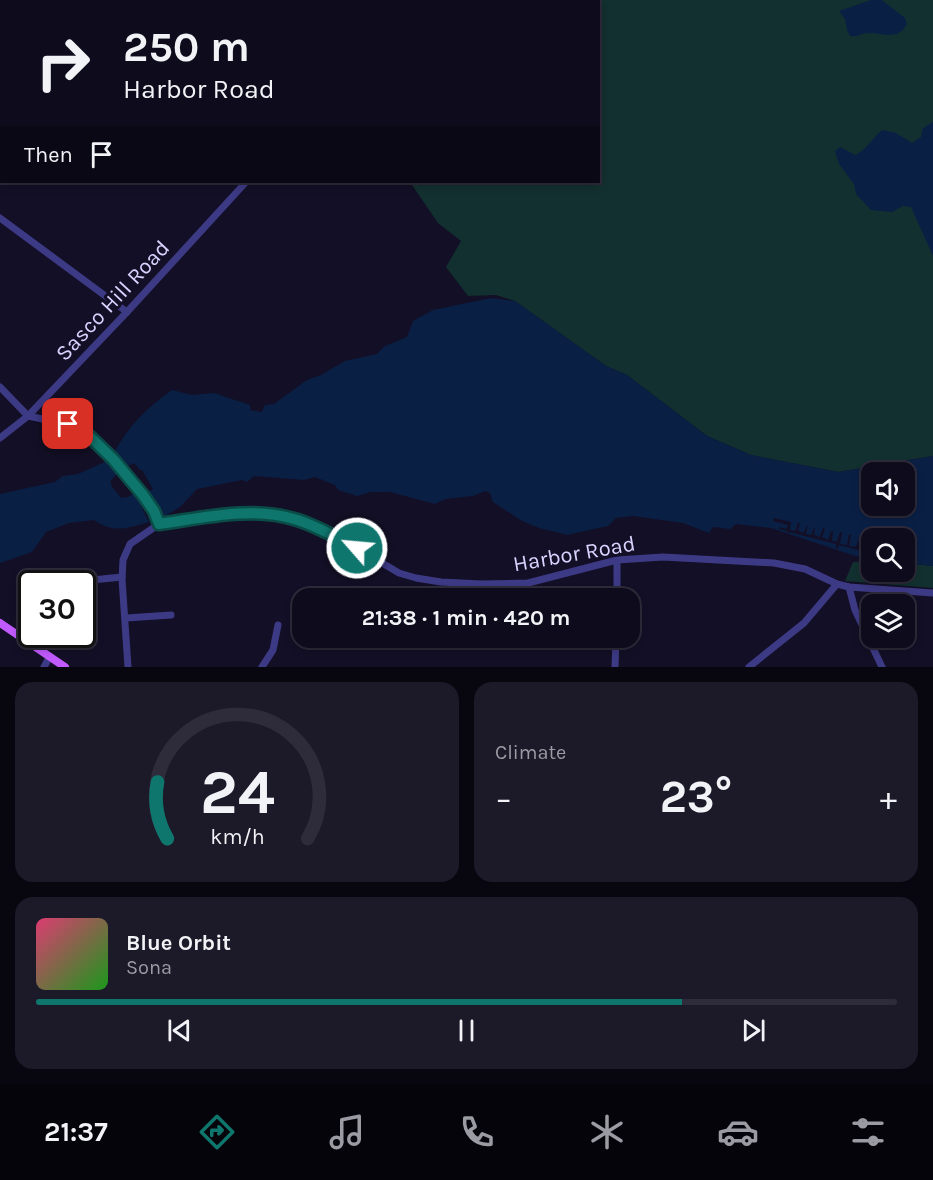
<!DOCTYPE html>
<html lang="en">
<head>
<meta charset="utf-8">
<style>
  :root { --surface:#0e0b1c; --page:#1c1929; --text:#f1f3f6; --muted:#9b9ba3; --line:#2e2b3b; --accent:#0f766e }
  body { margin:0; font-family:Karla,sans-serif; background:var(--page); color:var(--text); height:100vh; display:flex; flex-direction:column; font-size:22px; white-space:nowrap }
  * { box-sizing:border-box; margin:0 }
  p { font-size:20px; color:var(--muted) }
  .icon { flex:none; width:33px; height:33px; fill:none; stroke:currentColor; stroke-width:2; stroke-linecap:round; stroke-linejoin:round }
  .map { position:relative; height:667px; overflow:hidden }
  .panel { display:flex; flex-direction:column; gap:15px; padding:15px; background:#08060f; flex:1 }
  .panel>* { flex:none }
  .top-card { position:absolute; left:0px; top:0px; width:600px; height:183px; box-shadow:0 3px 9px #0003,0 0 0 2px var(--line); background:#0e0b1c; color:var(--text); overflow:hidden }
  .controls { position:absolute; left:861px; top:462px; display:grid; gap:12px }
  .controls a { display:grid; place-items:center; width:54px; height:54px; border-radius:12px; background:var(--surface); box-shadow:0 3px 9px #0003,0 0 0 2px var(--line); font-size:30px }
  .speed { position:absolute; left:18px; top:570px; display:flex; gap:12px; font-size:30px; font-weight:700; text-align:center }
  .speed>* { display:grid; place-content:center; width:78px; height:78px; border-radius:50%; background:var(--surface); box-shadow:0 3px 9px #0003,0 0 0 2px var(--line); line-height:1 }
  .speed .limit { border:3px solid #111; border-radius:9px; background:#fff; color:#111 }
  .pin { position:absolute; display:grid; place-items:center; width:51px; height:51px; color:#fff; margin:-26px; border-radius:12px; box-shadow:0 3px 9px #0006 }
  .me { position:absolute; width:66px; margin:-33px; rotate:297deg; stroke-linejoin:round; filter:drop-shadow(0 0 4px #0008) }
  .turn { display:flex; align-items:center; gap:21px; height:126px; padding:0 24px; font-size:27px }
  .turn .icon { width:78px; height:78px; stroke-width:2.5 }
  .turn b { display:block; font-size:42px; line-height:51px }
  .then { display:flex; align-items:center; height:57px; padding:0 24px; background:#0003; gap:12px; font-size:22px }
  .big { font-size:45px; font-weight:700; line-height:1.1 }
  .panel .widget { flex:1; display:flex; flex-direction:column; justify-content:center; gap:9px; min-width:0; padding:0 21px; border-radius:18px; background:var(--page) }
  .panel .dial { align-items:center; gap:0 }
  .dial svg { height:156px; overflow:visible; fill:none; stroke:var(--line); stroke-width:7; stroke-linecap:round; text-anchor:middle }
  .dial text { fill:var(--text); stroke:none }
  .song { display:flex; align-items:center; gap:18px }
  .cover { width:72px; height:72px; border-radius:9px; background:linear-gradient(135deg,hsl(340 70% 55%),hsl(120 70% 35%)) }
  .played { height:6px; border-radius:3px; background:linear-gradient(90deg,var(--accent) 75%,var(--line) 75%) }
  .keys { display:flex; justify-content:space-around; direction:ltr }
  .heat { display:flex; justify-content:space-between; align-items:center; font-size:33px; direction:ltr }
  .panel .tiles { flex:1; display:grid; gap:15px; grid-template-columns:1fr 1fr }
  .widget:last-child { grid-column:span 2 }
  .trip { position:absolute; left:292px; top:588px; width:348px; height:60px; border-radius:18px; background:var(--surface); box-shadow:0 3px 9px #0003,0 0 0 2px var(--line); font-weight:700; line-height:60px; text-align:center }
  .tab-bar { display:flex; height:96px; justify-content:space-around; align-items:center; background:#06040b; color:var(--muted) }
  .tab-bar .icon { width:42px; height:42px }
  .tab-bar .selected { color:var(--accent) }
  .tab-bar b { font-size:27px; color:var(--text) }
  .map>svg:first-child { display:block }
  .green { fill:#12302f }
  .water { fill:#0a1f44; fill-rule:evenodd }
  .pier { fill:#130f26 }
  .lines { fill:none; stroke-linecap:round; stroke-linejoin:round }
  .minor { stroke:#3d3a85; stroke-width:7 }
  .major { stroke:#c25bff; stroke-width:8 }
  .route-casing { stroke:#0a4d48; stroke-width:15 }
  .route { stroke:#0f766e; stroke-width:10 }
  .labels { text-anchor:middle; stroke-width:6; stroke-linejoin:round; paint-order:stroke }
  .street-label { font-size:22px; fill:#d9d4ff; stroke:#130f26 }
</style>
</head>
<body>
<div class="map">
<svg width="933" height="667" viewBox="0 0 933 667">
  <rect width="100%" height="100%" fill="#130f26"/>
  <g class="green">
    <polygon points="566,0 933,0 933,456 838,472 751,455 707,436 627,375 606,366 515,301 496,295 468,296 446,267 461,241 438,223 410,182 598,182 598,2 565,1"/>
    <polygon points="867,556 871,556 872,572 904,572 905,563 933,566 933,588 845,581 853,562 866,561"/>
  </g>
  <g class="water">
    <path d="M871 0H882L905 18 907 24C898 41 883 33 869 33 862 33 858 37 850 36L847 30 845 19 839 11Z"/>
    <path d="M933 122V256L911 207 903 206 892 212 871 210 856 194 854 184 839 164 835 151 840 147 855 155C865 152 873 137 882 130L896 133 912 143 921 137 923 128Z"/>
    <path d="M491 298 515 301 606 366 627 375 707 436 751 455 838 472 933 456V566L905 563 904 538H872L871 556 859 555 858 557 771 528 736 524 730 529 713 527 709 533 683 523 633 516 616 518 608 526 567 535 539 528 522 521 493 502 490 493 485 491 473 496 445 499 435 504 390 492H371L357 496 338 490 335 485 315 477 304 480 254 476 247 482 242 480 197 489 180 507 165 516 147 493 153 489 142 470H140L134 463 128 466 114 453C127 427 149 406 172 390L192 395 214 393 250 405V410L262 412 265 405 274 404 307 380 321 375 345 361 377 354 385 346 407 337 413 321 433 310ZM872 472H904V506H872Z"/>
    <path d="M109 460 117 469 116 475 111 480V485L121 498 128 497 136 492 138 495 136 496 149 522C128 528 114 534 94 520L69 523 46 532 32 552 0 563V494L55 482 63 476 78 474Z"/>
  </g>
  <polygon class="pier" points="774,518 791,522 790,530 795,531 798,523 800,523 798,530 803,533 808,525 806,534 811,535 815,526 814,535 820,537 823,528 825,529 822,537 828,540 831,531 833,531 832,541 837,541 840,532 842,533 840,544 847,545 849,534 851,535 849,546 856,547 860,536 859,549 865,549 868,539 870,539 866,552 839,545 838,549 836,548 836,544 789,532 788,534 787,531 779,529 780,527 786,529 788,525 773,521"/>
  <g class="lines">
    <g class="minor">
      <polyline points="24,0 26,2"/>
      <polyline points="237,0 239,2"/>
      <polyline points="122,2 123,0"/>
      <polyline points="401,2 402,0"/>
      <polyline points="0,44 2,45"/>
      <polyline points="0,218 127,312"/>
      <polyline points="0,387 28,416"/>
      <polyline points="28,416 81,427 113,459 134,483 154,511 159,524 243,513 277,515 315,527 357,548 399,573 416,578 441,582 481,584 528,583 617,560 663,557 774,563 805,569 837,584 849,587 933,593"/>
      <polyline points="0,438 28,416 127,312 246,182"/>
      <polyline points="67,579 72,582 122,577"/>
      <polyline points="849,587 855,610 882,667"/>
      <polyline points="617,598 617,560"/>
      <polyline points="126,618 171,615"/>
      <polyline points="44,667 50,656"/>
      <polyline points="128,667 122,579 123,560 130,544 159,524"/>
      <polyline points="262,667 273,650 278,625"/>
      <polyline points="615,667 616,638"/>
      <polyline points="749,667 804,623 837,584"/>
    </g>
    <polyline class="major" points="0,623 65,667"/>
  </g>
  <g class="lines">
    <defs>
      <path id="route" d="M68 424 81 428 113 459 143 495 154 511 159 524C203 518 250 506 294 519 316 525 337 538 357 548"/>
    </defs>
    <use href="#route" class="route-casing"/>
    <use href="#route" class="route"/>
  </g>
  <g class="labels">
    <g class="street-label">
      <text transform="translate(112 300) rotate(-47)" y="8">Sasco Hill Road</text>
      <text transform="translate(574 553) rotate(-10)" y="8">Harbor Road</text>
    </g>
  </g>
</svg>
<div class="controls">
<a><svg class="icon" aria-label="sound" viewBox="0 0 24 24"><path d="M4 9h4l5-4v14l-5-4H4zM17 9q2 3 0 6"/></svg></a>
<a><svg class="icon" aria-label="search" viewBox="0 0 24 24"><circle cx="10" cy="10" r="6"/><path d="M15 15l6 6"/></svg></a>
<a><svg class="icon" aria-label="layers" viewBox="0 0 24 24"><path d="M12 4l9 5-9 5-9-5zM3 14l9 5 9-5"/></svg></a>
</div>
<div class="speed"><div class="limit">30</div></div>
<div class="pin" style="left:68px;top:424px;background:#d93025"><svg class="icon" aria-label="arrive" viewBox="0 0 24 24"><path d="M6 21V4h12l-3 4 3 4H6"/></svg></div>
<svg class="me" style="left:357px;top:548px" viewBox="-20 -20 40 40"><circle r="17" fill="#0f766e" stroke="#fff" stroke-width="3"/><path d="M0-11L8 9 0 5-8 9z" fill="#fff"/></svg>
<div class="trip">21:38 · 1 min · 420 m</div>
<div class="top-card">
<div class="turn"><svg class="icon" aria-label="right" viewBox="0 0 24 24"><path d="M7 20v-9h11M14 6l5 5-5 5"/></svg><div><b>250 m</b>Harbor Road</div></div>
<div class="then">Then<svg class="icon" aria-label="arrive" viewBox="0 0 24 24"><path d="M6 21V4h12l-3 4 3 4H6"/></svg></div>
</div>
</div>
<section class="panel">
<div class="tiles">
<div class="widget dial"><svg viewBox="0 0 100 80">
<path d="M14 69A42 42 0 1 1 86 69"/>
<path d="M14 69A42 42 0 0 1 9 40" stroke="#0f766e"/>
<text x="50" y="56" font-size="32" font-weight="700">24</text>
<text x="50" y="72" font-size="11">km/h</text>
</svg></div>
<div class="widget"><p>Climate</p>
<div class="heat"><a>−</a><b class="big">23°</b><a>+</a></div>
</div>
<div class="widget">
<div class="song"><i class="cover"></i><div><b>Blue Orbit</b><p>Sona</p></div></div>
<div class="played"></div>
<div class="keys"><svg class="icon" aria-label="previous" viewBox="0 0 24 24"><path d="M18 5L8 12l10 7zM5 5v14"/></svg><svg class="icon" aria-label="pause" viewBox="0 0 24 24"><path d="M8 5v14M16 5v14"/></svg><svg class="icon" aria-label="next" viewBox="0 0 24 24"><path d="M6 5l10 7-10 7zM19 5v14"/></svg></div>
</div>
</div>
</section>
<nav class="tab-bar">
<b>21:37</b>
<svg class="icon selected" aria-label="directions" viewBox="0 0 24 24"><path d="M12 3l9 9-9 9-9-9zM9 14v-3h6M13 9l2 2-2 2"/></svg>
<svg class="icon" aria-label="music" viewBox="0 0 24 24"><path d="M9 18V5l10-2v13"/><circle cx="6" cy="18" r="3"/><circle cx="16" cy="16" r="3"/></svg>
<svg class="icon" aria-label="phone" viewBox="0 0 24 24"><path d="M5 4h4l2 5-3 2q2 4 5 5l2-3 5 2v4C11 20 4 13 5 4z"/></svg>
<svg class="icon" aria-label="climate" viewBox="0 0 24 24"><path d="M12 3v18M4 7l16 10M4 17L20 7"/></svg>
<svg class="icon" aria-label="car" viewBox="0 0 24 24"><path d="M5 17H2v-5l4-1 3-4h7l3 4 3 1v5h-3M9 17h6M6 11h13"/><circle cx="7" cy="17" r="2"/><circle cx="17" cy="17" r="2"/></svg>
<svg class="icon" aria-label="filters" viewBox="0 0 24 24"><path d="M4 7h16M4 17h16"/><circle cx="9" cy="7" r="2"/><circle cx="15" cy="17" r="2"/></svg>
</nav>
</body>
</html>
